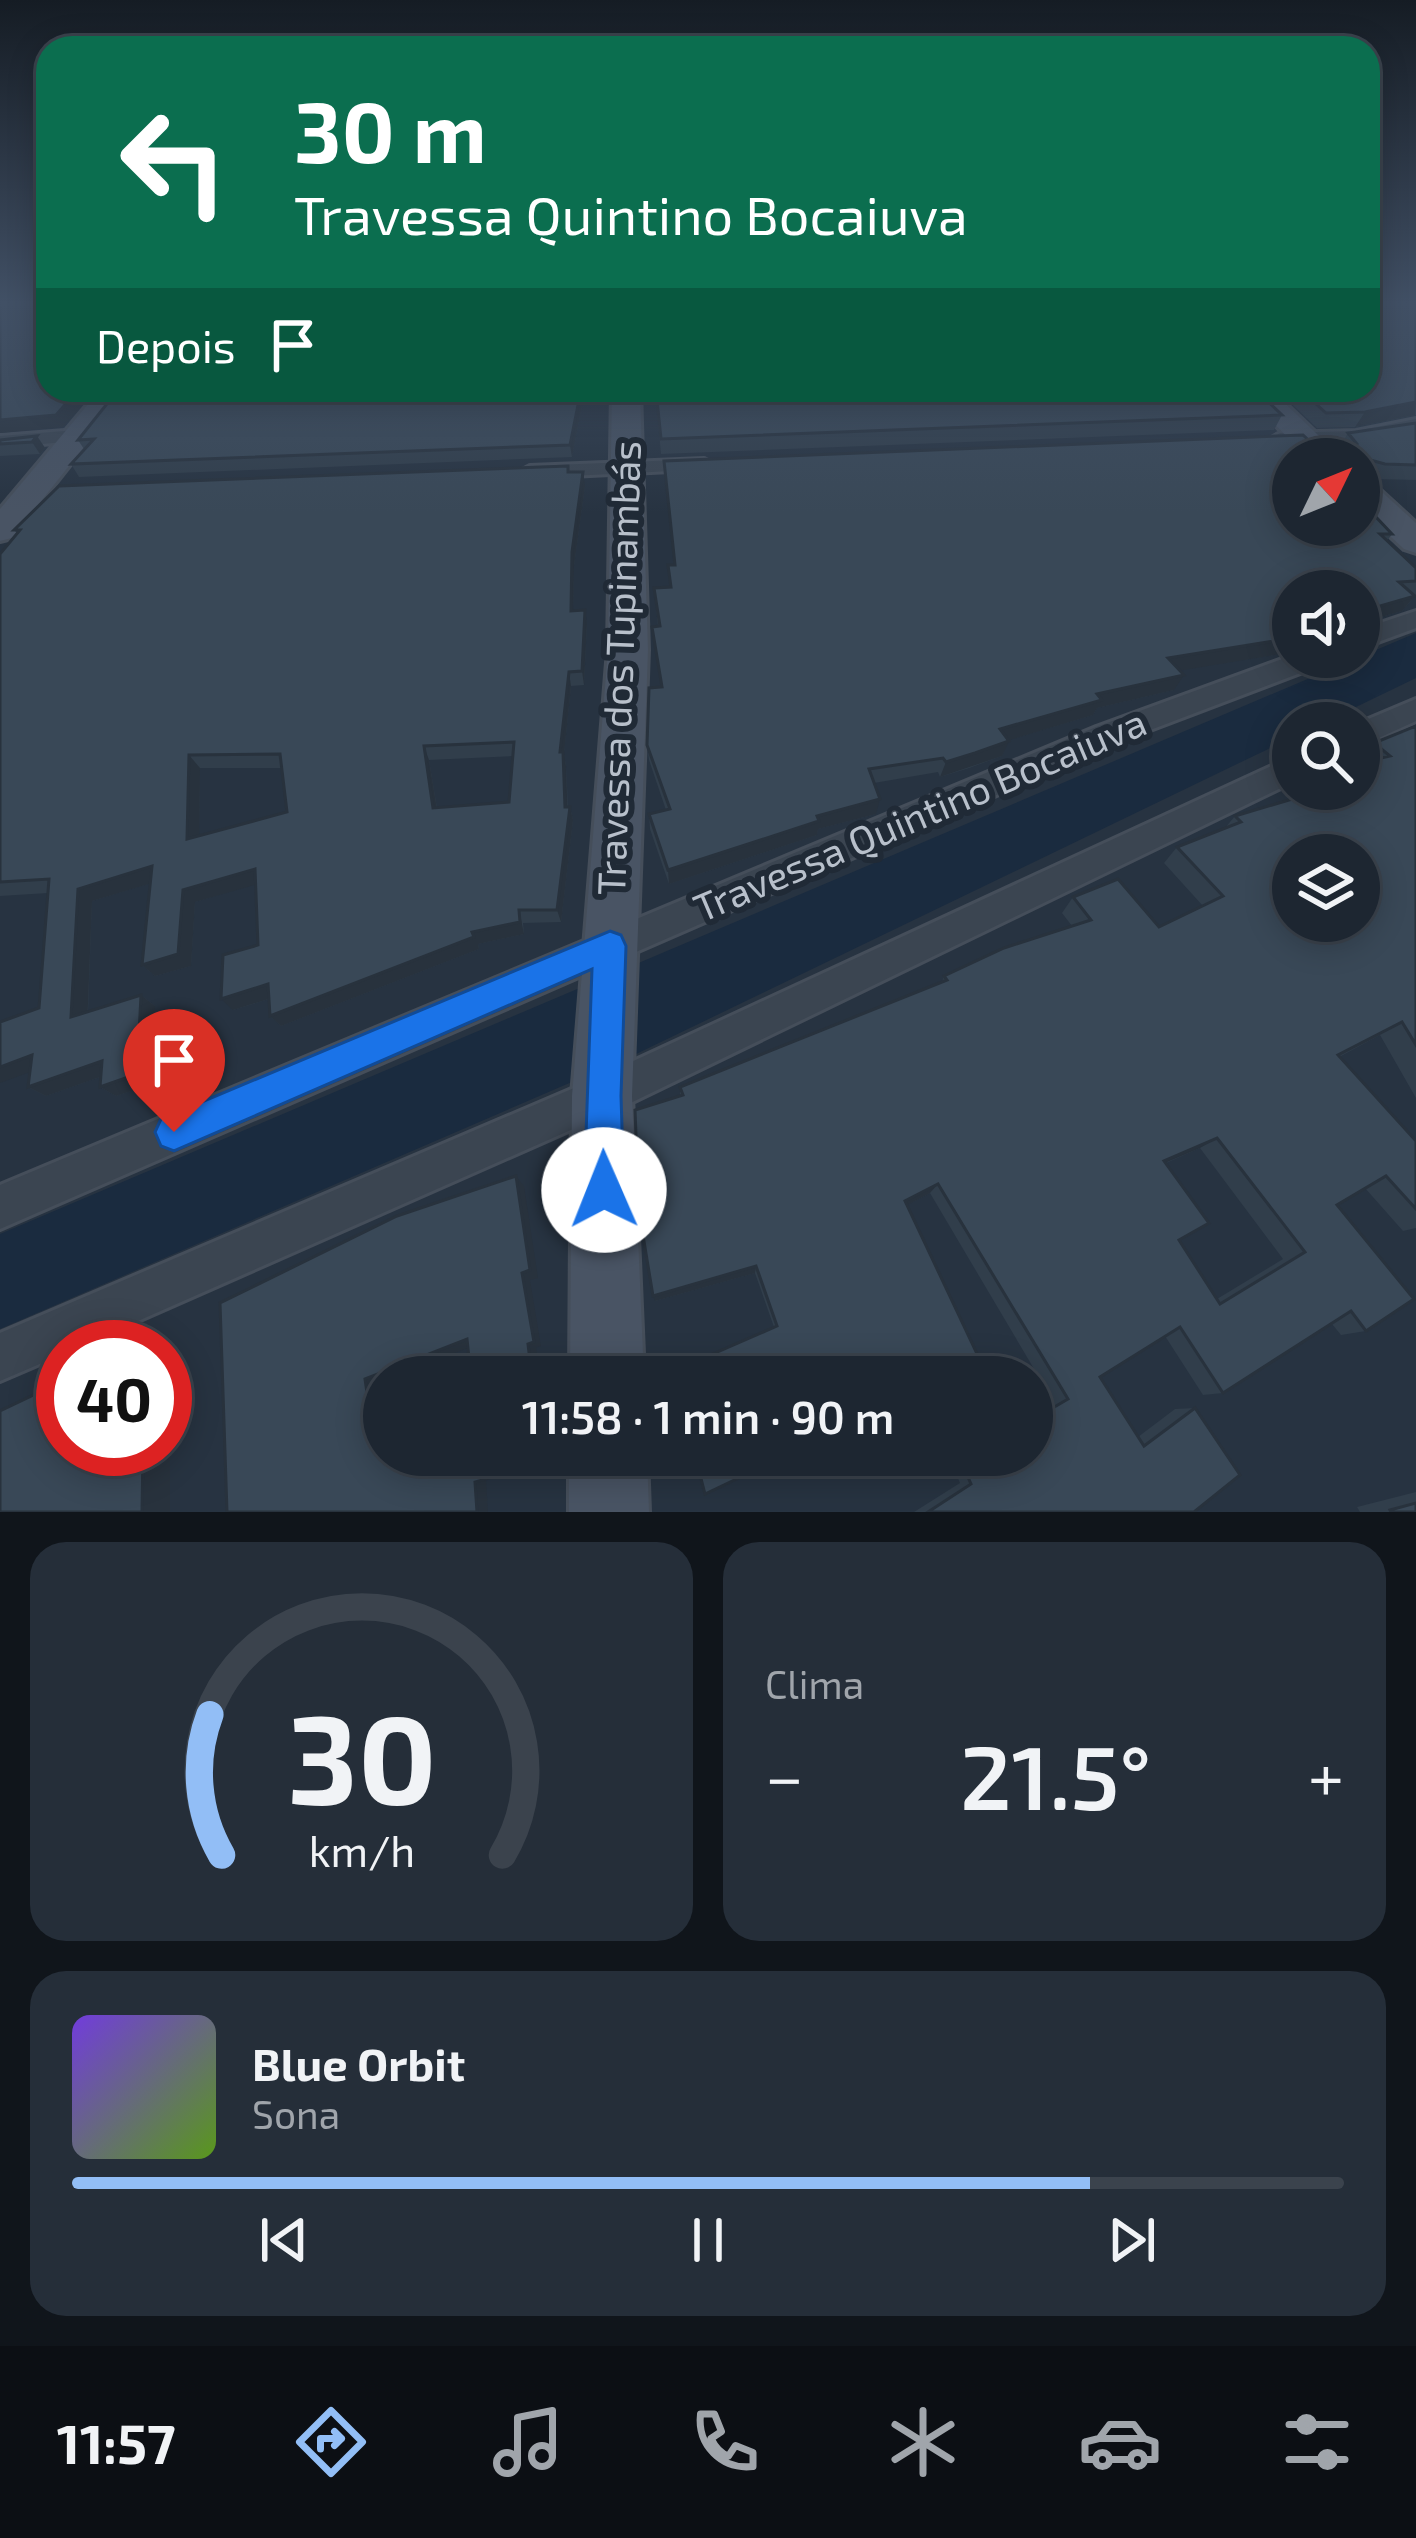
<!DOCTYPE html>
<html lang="pt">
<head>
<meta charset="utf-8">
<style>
  :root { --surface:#1d2631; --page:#252e39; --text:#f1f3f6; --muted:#a0a5ab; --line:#3b434d; --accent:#92bef6 }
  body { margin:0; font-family:"Exo 2",sans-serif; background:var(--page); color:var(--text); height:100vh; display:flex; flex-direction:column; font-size:45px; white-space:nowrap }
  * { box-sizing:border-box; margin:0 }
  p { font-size:39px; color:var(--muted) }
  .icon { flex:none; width:66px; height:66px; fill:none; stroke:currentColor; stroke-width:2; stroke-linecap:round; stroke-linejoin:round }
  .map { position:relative; height:1512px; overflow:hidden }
  .details { display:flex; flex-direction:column; gap:30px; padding:30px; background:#10151b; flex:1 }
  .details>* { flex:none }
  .guide { position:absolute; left:36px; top:36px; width:1344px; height:366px; border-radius:36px; box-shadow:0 6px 30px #0003,0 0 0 3px var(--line); background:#0b6e4f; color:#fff; overflow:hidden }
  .needle { width:78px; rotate:47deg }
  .tools { position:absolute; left:1272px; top:438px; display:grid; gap:24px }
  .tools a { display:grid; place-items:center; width:108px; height:108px; border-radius:50%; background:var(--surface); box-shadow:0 6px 30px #0003,0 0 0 3px var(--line); font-size:60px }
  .speed { position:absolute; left:36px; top:1320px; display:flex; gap:24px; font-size:60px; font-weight:700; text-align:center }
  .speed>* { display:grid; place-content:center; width:156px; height:156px; border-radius:50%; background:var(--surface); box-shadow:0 6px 30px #0003,0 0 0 3px var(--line); line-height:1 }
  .speed .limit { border:18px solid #d22; background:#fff; color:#111 }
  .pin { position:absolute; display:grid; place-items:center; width:102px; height:102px; color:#fff; margin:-123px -51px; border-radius:50% 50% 50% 0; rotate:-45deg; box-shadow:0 0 12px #0007 }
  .pin .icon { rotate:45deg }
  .me { position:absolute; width:132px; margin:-66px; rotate:359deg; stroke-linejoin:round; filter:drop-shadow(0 0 9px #0008) }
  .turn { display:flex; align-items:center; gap:42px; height:252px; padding:0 60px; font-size:54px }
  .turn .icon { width:156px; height:156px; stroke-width:2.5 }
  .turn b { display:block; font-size:84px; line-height:102px }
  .then { display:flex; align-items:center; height:114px; padding:0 60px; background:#0003; gap:24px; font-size:45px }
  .big { font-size:90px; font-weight:600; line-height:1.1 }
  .details .widget { flex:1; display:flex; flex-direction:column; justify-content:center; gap:18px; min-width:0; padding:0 42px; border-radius:36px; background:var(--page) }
  .details .dial { align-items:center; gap:0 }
  .dial svg { height:312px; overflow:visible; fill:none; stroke:var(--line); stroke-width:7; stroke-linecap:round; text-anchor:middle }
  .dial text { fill:var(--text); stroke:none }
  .song { display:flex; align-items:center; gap:36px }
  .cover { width:144px; height:144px; border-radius:18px; background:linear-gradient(135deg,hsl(260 70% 55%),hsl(90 70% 35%)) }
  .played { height:12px; border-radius:6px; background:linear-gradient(90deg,var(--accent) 80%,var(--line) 80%) }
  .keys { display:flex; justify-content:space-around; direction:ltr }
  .heat { display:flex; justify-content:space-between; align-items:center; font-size:66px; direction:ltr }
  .details .tiles { flex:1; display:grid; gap:30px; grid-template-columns:1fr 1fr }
  .widget:last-child { grid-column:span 2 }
  .trip { position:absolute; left:363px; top:1356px; width:690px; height:120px; border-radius:60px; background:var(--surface); box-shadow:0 6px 30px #0003,0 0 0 3px var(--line); font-weight:600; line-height:120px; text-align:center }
  .tabs { display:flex; height:192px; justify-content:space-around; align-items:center; background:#0c0f14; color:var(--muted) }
  .tabs .icon { width:84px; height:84px }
  .tabs .current { color:var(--accent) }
  .tabs b { font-size:54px; color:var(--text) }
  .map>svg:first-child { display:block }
  .water { fill:#1a2b3f }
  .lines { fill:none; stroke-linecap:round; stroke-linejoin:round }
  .street-casing { stroke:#454e5a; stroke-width:6 }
  .secondary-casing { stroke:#454e5a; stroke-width:6 }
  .street { fill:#3b4551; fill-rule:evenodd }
  .secondary { fill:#495464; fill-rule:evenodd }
  .wall { fill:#313e4b; fill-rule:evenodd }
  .shaded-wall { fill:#28323d }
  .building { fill:#394857; stroke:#28323d; stroke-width:3; fill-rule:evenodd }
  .route { fill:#1a73e8; stroke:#114b97; stroke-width:3 }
  .labels { text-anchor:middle; stroke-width:12; stroke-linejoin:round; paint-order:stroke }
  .street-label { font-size:39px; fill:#b8c0cb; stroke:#202a36 }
</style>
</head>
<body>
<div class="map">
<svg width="1416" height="1512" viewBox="0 0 1416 1512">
  <rect width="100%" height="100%" fill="#273341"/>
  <polygon class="water" points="1416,633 1416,678 1323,723 1293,723 1293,737 632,1056 0,1329 0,1234"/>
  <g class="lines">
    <defs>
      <g id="street">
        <polygon points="1416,419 1416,431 1356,443 1280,445 1270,439 1280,433 1356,431"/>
        <polygon points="78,430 85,432 85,440 0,448 0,436"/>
        <polygon points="704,459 715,465 711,469 530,478 519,472 530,466"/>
        <polygon points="1416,611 1416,628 1359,649 1359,630"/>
        <polygon points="1293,655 1327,657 1324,664 1116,743 0,1229 0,1185 1096,727"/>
        <polygon points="1416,699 1416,721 1359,747 1359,723"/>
        <polygon points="1293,756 1293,782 616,1110 79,1347 63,1347 63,1354 0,1381 0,1333 588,1082"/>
      </g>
      <g id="secondary">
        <polygon points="100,390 129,390 12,538 0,541 0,509"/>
        <polygon points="612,390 640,390 648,650 632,1096 644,1377 570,1377 572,1096 608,650"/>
        <polygon points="1241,390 1271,390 1343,459 1309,459"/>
        <polygon points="1359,479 1371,482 1416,523 1416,553 1404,549 1359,507"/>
        <polygon points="569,1455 647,1455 649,1512 569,1512"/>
      </g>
    </defs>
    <use href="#street" class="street-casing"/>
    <use href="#secondary" class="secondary-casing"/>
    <use href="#street" class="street"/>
    <use href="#secondary" class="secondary"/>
  </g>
  <g class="wall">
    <polygon points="1416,301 1416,415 1355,427 1317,428 1277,390 1368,390"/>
    <polygon points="118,390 585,390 572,457 79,477 71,464 84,449 78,440"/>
    <polygon points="655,390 1282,415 1274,430 661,454"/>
    <polygon points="1416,423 1416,480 1375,479 1359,476 1359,459 1293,459 1392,534 1387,541 1416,568 1416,595 1402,611 1363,622 1359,628 1359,591 1293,591 1293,652 1180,670 1174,690 1097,708 1093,715 1008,740 1002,756 969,768 940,777 938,772 874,783 876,814 818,829 817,835 669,884 650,829 649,814 666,810 649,760 647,745 661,687 652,627 658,626 654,588 670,587 668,565 674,565 665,476 1339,449 1348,433"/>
    <polygon points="37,436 45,448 40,454 0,456 0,440"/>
    <path d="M568 466 569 472 585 486 574 566 573 611 587 624 584 685 571 686 564 754 566 766 568 807H570L573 820 561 922 523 923 524 934 478 944 479 949 281 1026 270 1016 269 999 233 1010 258 945 255 884 195 902 191 966 155 976 142 965 151 883 92 901 88 1012 141 995 155 1006 152 1084 116 1096 100 1087V1077L46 1096 28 1087 39 1008 48 893 0 896V554L17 533 14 530ZM513 756 509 802 437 808 429 760ZM200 768H282L287 812 199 836Z"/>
    <path d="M1416 726V1098L1380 1035 1339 1057 1416 1141V1228L1403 1231 1365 1188 1337 1205 1366 1331 1341 1335 1332 1324 1223 1393 1203 1395 1165 1336 1100 1377 1138 1437 1175 1409 1195 1408 1194 1512H914L960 1483 948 1455H1032V1413L1053 1401 930 1193 907 1205 988 1377 774 1327 755 1273 655 1301 680 1096V1087L942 982 944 976 1072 926 1062 913 1073 897 1159 927 1203 906 1164 863 1177 847 1225 828 1235 816 1316 792 1313 789H1359V759L1374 743ZM1200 1148 1283 1259 1217 1299 1179 1240 1166 1163Z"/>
    <polygon points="1416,1492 1416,1512 1360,1512 1357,1507"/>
  </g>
  <g class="shaded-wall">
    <polygon points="78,390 96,390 63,427 0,433 0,420"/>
    <polygon points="581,390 585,390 572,457 570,445"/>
    <polygon points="1416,402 1415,415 1355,427 1365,412"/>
    <polygon points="37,436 45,448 40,454 32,442"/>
    <polygon points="583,472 585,486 574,566 573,625 571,611 572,552"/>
    <polygon points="1415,596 1402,611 1363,622 1367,618 1366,610"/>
    <polygon points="585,610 587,624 584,685 582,671"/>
    <polygon points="1293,638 1293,652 1159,674 1168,658"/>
    <polygon points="569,672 571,686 564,754 566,766 568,820 560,752"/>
    <polygon points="1184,675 1174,690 1097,708 1093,715 993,745 1000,729 1097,694"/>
    <polygon points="1009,741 1002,756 940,777 946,762"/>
    <polygon points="424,746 429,760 439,822 433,808"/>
    <polygon points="189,755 200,768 199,852 187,839"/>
    <polygon points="880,799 876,814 818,829 817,835 669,884 668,870 817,816"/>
    <polygon points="570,807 573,820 561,922 557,910"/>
    <polygon points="152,866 165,879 92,901 87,1028 71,1017 78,889"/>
    <polygon points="255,869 265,882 195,902 191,966 155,976 142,965 183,890"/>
    <polygon points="519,910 524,934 478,944 479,949 281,1026 270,1016 472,932"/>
    <polygon points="268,984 278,996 233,1010 221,999"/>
    <polygon points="141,995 155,1006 152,1084 116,1096 100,1087"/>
    <polygon points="32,1055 49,1065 0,1083 0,1067"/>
    <polygon points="102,1061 117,1071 46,1096 28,1087"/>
    <polygon points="1217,1138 1200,1148 1148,1170 1164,1161"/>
    <polygon points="516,1176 524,1186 538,1278 530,1280 541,1346 536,1348 540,1377 532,1377 528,1344"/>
    <polygon points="938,1184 930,1193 898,1210 905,1201"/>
    <polygon points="756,1266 755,1273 655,1301 653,1296"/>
    <polygon points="467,1339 478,1344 394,1377 384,1377 384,1381 381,1382 384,1401 384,1441 374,1441 365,1379"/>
    <polygon points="144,1342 170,1347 170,1512 142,1512 143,1449 165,1449 165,1347 144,1347"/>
    <polygon points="522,1455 531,1455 532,1467 486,1480 488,1512 477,1512 475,1482"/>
  </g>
  <g class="building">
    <polygon points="0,301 48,301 48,390 78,390 56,415 0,420"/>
    <polygon points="1368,301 1416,301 1416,402 1365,412 1326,413 1301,390 1368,390"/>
    <polygon points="118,390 581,390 570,445 71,464 94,439 78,440"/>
    <polygon points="656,390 1256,390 1282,415 661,439"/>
    <polygon points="1416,423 1416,465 1385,464 1370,460 1365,464 1359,464 1359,459 1293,459 1293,525 1359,525 1359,499 1392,534 1380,534 1416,568 1416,581 1399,582 1415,596 1366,610 1367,618 1359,619 1359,591 1293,591 1293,638 1168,658 1184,675 1097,694 1102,700 1000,729 1009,741 975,753 946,762 943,758 869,769 880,799 817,816 819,821 668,870 649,814 670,809 647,745 649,688 662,687 652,627 660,626 654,588 671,587 668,565 675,565 664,461 1303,435 1318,449 1353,449 1357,444 1348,433"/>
    <polygon points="37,436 32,442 0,444 0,440"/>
    <path d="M568 466V472H583L572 552 571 611 585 610 582 671 569 672 560 752H563L565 807H570L557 910H519L520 922 472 932 474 937 270 1016 268 984 221 999 223 955 258 945 255 869 183 890 178 954 142 965 152 866 78 889 71 1017 141 995 137 1074 100 1087 102 1061 28 1087 32 1055 0 1067V1022L39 1008 49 879 0 882V554L20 530H14L59 486ZM514 742 509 802 433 808 424 746ZM280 754 287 812 187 839 189 755Z"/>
    <path d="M1416 726V1045L1402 1022 1338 1055 1416 1141V1209L1386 1176 1337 1205 1414 1299 1366 1331 1351 1311 1223 1393 1180 1327 1100 1377 1144 1446 1195 1408 1240 1475 1194 1512H928L971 1484 958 1455H1032V1420L1068 1399 938 1184 905 1201 988 1377H676L674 1371 777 1326 756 1266 653 1296 639 1211 635 1110 683 1095 680 1087 947 980 944 976 1004 948 1091 920 1073 897 1118 879 1159 927 1223 896 1177 847 1241 822 1235 816 1326 789H1359V763L1390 756 1374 743ZM1293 855H1359V921H1293ZM1217 1138 1305 1252 1220 1304 1179 1240 1209 1223 1164 1161Z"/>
    <polygon points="516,1176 530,1270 522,1273 534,1342 528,1344 532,1377 471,1377 467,1339 365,1379 374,1441 384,1439 384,1455 522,1455 523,1468 475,1482 477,1512 227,1512 220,1303 397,1216"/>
    <polygon points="63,1381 63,1449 143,1449 142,1512 0,1512 0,1411"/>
    <polygon points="695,1455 787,1455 705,1494"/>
    <polygon points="1416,1503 1416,1512 1391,1512 1390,1510"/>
  </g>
  <linearGradient id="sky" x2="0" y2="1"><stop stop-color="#151c24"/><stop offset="0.59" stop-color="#415065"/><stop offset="1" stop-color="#415065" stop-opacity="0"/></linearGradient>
  <rect width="1416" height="513" fill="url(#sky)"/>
  <polygon class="route" points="610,931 621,935 626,946 621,1096 624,1190 618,1204 604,1210 590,1204 584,1190 592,969 174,1151 161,1146 155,1132 161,1119"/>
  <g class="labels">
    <g class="street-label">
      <text transform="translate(619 668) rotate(-88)" y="14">Travessa dos Tupinambás</text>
      <text transform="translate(920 815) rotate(-23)" y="14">Travessa Quintino Bocaiuva</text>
    </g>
  </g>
</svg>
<div class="tools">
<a><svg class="needle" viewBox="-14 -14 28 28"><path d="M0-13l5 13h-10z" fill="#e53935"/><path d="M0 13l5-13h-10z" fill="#a0a5ab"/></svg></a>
<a><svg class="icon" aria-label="sound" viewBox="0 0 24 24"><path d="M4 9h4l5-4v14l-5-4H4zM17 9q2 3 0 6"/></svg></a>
<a><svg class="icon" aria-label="search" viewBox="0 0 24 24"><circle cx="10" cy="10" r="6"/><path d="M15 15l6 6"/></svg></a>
<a><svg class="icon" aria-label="layers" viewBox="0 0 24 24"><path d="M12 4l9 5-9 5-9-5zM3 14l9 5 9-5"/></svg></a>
</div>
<div class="speed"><div class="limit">40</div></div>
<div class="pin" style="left:174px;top:1132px;background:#d93025"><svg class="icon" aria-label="arrive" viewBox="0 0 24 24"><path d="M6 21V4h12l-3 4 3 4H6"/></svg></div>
<svg class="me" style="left:604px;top:1190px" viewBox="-20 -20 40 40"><circle r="19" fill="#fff"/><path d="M0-13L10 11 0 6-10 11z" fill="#1a73e8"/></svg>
<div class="trip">11:58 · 1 min · 90 m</div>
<div class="guide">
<div class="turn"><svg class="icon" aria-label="left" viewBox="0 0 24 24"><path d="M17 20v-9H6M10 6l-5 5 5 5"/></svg><div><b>30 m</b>Travessa Quintino Bocaiuva</div></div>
<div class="then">Depois<svg class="icon" aria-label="arrive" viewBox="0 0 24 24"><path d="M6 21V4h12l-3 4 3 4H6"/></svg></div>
</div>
</div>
<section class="details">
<div class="tiles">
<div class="widget dial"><svg viewBox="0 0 100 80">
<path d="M14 69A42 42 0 1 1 86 69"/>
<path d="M14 69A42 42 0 0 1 11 33" stroke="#92bef6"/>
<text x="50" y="56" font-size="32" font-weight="700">30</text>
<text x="50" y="72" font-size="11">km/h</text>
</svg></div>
<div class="widget"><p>Clima</p>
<div class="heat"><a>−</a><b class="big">21.5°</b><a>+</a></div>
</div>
<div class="widget">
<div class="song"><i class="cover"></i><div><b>Blue Orbit</b><p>Sona</p></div></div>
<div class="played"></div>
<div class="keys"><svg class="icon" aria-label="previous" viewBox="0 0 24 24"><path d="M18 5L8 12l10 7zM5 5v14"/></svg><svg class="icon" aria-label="pause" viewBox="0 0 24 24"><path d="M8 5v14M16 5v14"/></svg><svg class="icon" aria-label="next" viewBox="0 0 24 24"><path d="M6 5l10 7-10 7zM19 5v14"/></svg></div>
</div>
</div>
</section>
<nav class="tabs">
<b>11:57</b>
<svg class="icon current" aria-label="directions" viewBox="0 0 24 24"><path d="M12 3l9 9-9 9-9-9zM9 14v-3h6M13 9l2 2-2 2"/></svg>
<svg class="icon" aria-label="music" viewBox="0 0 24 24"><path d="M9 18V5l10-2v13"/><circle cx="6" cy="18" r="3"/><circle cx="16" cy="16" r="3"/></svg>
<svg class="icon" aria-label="phone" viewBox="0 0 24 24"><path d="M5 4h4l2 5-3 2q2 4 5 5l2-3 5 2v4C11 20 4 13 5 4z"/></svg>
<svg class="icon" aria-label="climate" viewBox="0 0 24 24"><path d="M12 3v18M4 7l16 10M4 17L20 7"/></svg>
<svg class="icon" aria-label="car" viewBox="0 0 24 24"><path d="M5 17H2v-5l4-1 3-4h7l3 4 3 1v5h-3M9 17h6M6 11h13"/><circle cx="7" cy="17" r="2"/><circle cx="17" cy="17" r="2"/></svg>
<svg class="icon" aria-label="filters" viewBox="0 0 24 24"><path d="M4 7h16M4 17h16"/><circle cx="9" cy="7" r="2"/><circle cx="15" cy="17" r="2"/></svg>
</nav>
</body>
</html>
